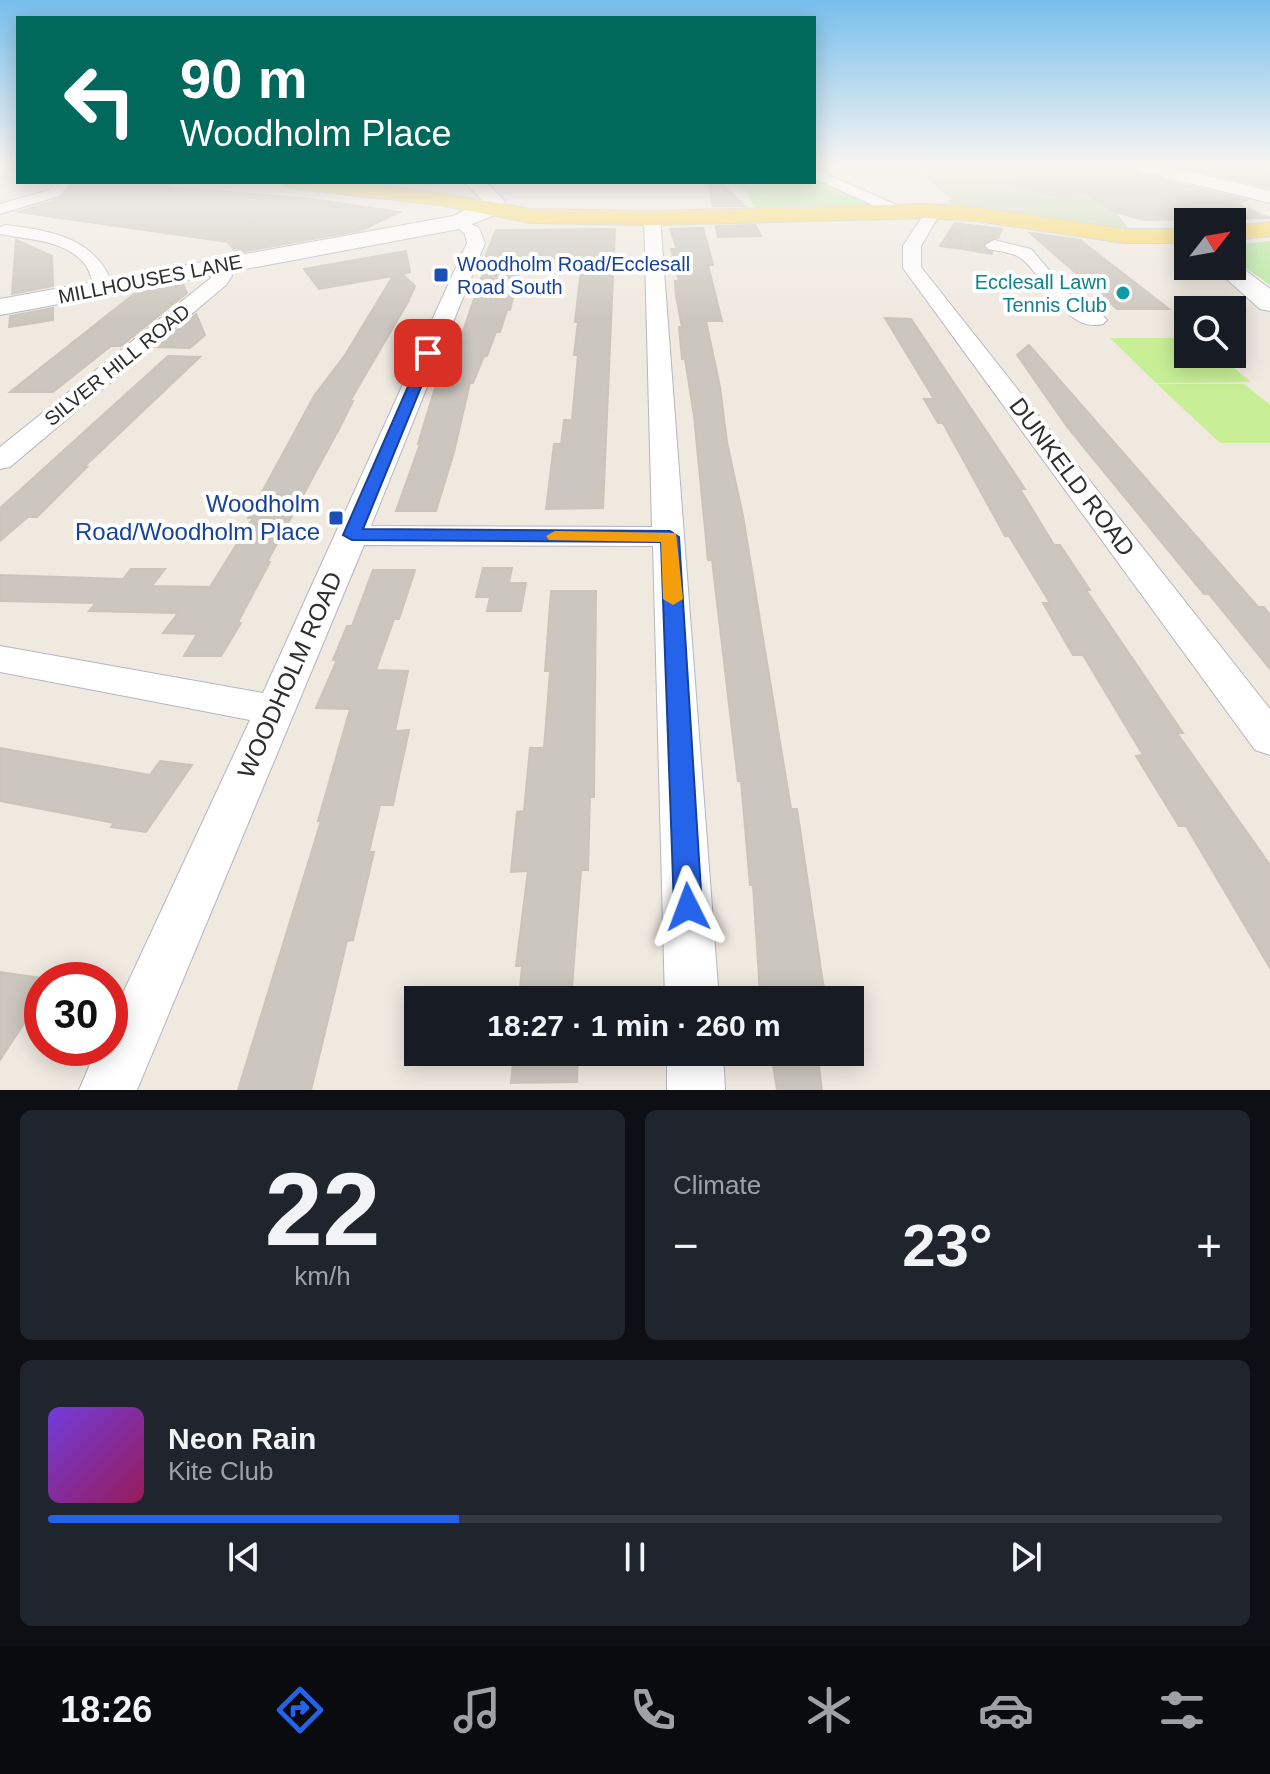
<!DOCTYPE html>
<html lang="en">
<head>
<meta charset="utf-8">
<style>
  :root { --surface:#171b24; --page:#20242c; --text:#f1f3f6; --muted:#9ea1a6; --line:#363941; --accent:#2563eb }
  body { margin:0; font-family:Arial,sans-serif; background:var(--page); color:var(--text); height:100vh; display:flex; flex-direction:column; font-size:30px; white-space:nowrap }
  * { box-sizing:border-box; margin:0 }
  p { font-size:26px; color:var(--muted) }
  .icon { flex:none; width:44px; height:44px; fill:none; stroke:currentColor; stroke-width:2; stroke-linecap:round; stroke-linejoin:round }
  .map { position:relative; height:1090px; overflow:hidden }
  .drawer { display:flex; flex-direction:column; gap:20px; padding:20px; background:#0d0f14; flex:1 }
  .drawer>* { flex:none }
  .top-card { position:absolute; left:16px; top:16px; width:800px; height:168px; border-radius:0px; box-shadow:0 4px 20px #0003; background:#00695c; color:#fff; overflow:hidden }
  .needle { width:52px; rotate:59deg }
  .fabs { position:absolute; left:1174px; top:208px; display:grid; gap:16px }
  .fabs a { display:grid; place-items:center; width:72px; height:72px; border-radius:0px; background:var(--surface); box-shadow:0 4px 20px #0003; font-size:40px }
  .speed { position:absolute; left:24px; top:962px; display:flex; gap:16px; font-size:40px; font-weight:700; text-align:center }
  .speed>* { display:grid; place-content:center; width:104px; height:104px; border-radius:50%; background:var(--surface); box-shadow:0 4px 20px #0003; line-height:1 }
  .speed .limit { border:12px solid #d22; background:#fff; color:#111 }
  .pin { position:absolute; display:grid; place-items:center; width:68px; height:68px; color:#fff; margin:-34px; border-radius:16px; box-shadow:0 4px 12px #0006 }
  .me { position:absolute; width:88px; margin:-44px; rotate:357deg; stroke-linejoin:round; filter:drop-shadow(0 0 6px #0008) }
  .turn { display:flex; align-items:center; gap:28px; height:168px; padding:0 32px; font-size:36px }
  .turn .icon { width:104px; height:104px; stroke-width:2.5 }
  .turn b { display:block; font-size:56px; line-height:68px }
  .big { font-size:60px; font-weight:600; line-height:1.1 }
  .drawer .card { flex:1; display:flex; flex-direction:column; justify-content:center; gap:12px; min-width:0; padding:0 28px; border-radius:12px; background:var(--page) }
  .drawer .dial { align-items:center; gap:0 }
  .dial b { font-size:104px; line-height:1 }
  .song { display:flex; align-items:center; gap:24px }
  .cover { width:96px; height:96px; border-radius:12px; background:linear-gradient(135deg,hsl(260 70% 55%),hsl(330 70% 35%)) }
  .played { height:8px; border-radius:4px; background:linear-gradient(90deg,var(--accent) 35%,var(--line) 35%) }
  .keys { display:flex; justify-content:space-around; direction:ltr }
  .heat { display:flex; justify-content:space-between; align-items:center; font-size:44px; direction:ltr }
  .drawer .tiles { flex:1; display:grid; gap:20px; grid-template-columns:1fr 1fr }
  .card:last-child { grid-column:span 2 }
  .trip { position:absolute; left:404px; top:986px; width:460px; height:80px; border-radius:0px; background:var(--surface); box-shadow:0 4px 20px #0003; font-weight:600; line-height:80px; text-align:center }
  .menu { display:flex; height:128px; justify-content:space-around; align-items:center; background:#090b0e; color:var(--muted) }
  .menu .icon { width:56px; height:56px }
  .menu .selected { color:var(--accent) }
  .menu b { font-size:36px; color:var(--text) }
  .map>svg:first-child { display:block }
  .green { fill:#b4e89a }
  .cemetery { fill:#c7dab6 }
  .pitch { fill:#c8ef96 }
  .building { fill:#cbc7be; stroke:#cbc5b9; stroke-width:2 }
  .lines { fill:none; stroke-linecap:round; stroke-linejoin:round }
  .street-tunnel-far1 { stroke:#c8c4bc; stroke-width:15; stroke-dasharray:15 8; stroke-linecap:butt }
  .street-tunnel { stroke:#c8c4bc; stroke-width:20; stroke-dasharray:20 10; stroke-linecap:butt }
  .street-casing { stroke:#b4b6c1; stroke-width:2 }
  .secondary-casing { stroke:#b4b6c1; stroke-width:2 }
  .primary-casing { stroke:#c9c9c9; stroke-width:2 }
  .street { fill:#fff; fill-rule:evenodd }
  .secondary { fill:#fff; fill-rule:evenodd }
  .primary { fill:#f8d65c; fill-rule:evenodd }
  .route { fill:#2563eb; stroke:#184099; stroke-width:2 }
  .slow { fill:#f59e0b }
  .transit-dot { fill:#1a4fb4; stroke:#fff; stroke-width:3 }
  .culture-dot { fill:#0f9aa8; stroke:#fff; stroke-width:3 }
  .labels { text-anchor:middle; stroke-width:8; stroke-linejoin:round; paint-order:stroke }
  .far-transit-label { font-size:20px; fill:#164399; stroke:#fff; text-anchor:start }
  .far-street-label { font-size:20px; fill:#2e2e2e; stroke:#fff }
  .far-culture-label { font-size:20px; fill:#0d838f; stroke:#fff; text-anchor:end }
  .street-label { font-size:24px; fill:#2e2e2e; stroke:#fff }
  .transit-label { font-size:24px; fill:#164399; stroke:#fff; text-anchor:end }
</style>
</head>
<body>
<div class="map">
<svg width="1270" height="1090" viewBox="0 0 1270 1090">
  <rect width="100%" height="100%" fill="#efe9e0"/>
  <g class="green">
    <polygon points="814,176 879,207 758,212 745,190 728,182 814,182"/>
    <polygon points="1270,241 1270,285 1232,258 1232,245"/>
  </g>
  <polygon class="cemetery" points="913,167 1084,167 1129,230 1106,230 948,203 950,198"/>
  <g class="pitch">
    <polygon points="1110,338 1188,338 1188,354 1217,354 1251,382 1156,383"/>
    <polygon points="1157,384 1244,384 1270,405 1270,443 1220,443"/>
  </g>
  <g class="building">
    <polygon points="1078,167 1135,167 1139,174 1247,200 1237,204 1270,218 1145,220 1115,212 1086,192 1062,198 1000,182 1077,171"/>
    <polygon points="1182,167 1258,167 1270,175 1270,188"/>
    <polygon points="81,182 174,182 163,187 304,198 400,212 362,230 236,253 228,242 18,212 60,199 74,184"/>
    <polygon points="709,182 722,182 744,206 713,206"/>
    <polygon points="955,223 1002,229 998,238 982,244 991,253 940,246"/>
    <polygon points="755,225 761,236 718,237 716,226"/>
    <polygon points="703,228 713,265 708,265 722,321 706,321 720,387 727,442 743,516 791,809 797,809 825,996 760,993 753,885 750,885 741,781 738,781 712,560 708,560 694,416 685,359 682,359 679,327 682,327 676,296 675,281 679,281 671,249 677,249 670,229"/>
    <polygon points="615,229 603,508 546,509 554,444 561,444 564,420 572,420 578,355 574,355 578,322 575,322 581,269 520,269 510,310 507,310 500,332 496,332 487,356 484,356 473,383 470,383 454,452 436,511 396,511 420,444 418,444 435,388 457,340 460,340 484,270 480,270 496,230"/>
    <polygon points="1030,233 1080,240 1169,309 1117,309"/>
    <polygon points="16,240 52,256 53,286 12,294"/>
    <polygon points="406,251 410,272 402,274 415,286 408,302 350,401 353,401 340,427 267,562 270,562 238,622 241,623 221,656 184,656 197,634 163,633 178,613 89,611 96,603 0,601 0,575 123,579 131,569 165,569 152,586 210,587 253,518 248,518 314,396 345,355 393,276 319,289 304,269"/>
    <polygon points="183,284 187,293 121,346 111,346 53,392 10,392 134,294"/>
    <polygon points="53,308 53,320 9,327 10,316"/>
    <polygon points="196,314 205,335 190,348 156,347"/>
    <polygon points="885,318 911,319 1025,489 1020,489 1054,545 1060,545 1090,590 1086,590 1183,733 1177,733 1270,865 1270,968 1186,826 1179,826 1136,756 1143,755 1083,655 1073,655 1043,603 1050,603 1009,536 1005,536 943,423 938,423 924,399 934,399"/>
    <polygon points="1029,345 1258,607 1264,607 1270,615 1270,669 1209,594 1204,594 1068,428 1017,355"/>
    <polygon points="168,356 200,357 84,467 87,467 37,517 28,517 0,541 0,508"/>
    <polygon points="483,568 512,568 509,583 526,583 521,611 487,611 490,597 476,597"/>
    <polygon points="373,570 415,570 399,619 394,619 376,670 408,671 395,731 409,730 393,805 380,805 369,852 374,852 353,940 347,941 311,1090 238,1090 321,821 318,821 350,709 316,708 337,660 333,660 347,626 352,626"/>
    <polygon points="551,591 596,591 594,797 590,797 588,870 581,870 571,1000 519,1000 522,966 516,966 528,871 511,872 517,812 524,811 530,748 544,748 550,671 545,671"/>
    <polygon points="0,748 150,775 160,761 192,765 146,832 111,827 114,823 0,801"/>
    <polygon points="0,972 42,978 42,996 0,1060"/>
    <polygon points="514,1052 578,1052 577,1082 511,1083"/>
    <polygon points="771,1052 817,1052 822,1090 777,1090"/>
  </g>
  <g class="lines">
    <polyline class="street-tunnel-far1" points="947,239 993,245"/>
    <polyline class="street-tunnel" points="978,243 994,245"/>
    <defs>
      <g id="street">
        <polygon points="814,169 904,208 906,211 898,216 892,214 814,178"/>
        <polygon points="57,182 72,182 59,196 0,214 0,204 49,190"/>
        <polygon points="925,206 931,208 938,217 921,246 921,267 1270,709 1270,755 1255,750 903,268 903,246 922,217 917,211"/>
        <polygon points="652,213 660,218 719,1000 665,1000 653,546 364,545 137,1090 79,1090 97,1048 110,1048 110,1021 250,720 0,672 0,646 263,693 467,243 465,234 451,222 459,217 479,228 485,243 371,526 652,527 644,218"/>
        <path d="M6 225C53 231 97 238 114 288L111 292H97C92 283 91 271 84 263 63 239 28 240 0 234V227Z"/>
        <path d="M994 240 1031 249 1074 299 1103 316 1107 320 1103 324C1064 334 1043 272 1019 257 1011 252 997 251 988 249L985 245Z"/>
        <polygon points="220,258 226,260 232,276 226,285 10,467 0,469 0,447 212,277 211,264"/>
        <polygon points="667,1052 723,1052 725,1090 667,1090"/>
      </g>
      <g id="secondary">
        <polygon points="1138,167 1170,167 1270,191 1270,203 1140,171"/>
        <polygon points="464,182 486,182 505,201 495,215 459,229 0,315 0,299 453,216 483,201"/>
        <polygon points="1232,260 1270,289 1270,311 1260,309 1212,266 1232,266"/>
      </g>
      <g id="primary">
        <polygon points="280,182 343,182 440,193 531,209 652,211 925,204 977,207 1124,229 1188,229 1188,243 1124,243 977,221 925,218 652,225 531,223 440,205 290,188"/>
        <polygon points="1270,222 1270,236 1232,240 1232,226"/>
      </g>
    </defs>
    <use href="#street" class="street-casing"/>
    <use href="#secondary" class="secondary-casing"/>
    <use href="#primary" class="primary-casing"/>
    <use href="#street" class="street"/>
    <use href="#secondary" class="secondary"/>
    <use href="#primary" class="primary"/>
  </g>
  <linearGradient id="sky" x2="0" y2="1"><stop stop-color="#77bfed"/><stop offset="0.52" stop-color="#f8f5f1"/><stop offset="1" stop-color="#f8f5f1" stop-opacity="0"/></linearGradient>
  <rect width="1270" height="319" fill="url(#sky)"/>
  <polygon class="route" points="424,350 435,353 363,529 670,531 679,537 702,907 698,917 688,921 678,917 674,907 661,542 352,540 343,535"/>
  <polygon class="slow" points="555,531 676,533 683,599 673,605 663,599 661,542 549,540 546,536"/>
  <g class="transit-dot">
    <rect x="433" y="267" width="16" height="16" rx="4"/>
    <rect x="328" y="510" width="16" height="16" rx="4"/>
  </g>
  <circle class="culture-dot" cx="1123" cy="293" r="8"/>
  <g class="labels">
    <g class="far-transit-label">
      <text x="457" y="271">Woodholm Road/Ecclesall<tspan x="457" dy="23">Road South</tspan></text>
    </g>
    <g class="far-street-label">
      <text transform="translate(150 279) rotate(-11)" y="7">MILLHOUSES LANE</text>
      <text transform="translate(117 365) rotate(-39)" y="7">SILVER HILL ROAD</text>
    </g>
    <g class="far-culture-label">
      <text x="1107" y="289">Ecclesall Lawn<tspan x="1107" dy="23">Tennis Club</tspan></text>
    </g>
    <g class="street-label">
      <text transform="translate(1072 477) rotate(53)" y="8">DUNKELD ROAD</text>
      <text transform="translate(290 675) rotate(-66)" y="8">WOODHOLM ROAD</text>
    </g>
    <g class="transit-label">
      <text x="320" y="512">Woodholm<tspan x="320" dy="28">Road/Woodholm Place</tspan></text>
    </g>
  </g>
</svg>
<div class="fabs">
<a><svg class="needle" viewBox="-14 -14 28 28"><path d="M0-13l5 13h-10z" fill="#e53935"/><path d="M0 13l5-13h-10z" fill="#9ea1a6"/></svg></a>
<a><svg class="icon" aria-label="search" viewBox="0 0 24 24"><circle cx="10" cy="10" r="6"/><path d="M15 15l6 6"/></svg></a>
</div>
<div class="speed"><div class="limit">30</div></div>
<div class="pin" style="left:428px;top:353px;background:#d93025"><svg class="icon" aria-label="arrive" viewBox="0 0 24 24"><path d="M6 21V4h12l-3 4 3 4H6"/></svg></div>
<svg class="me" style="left:688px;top:907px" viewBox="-20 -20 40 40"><path d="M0-17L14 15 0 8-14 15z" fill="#2563eb" stroke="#fff" stroke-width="4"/></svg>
<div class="trip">18:27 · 1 min · 260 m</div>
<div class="top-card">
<div class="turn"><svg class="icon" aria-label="left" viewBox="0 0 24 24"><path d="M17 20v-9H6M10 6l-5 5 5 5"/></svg><div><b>90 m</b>Woodholm Place</div></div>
</div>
</div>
<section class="drawer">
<div class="tiles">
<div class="card dial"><b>22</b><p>km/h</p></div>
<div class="card"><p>Climate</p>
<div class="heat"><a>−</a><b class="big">23°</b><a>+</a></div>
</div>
<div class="card">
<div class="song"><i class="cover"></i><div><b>Neon Rain</b><p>Kite Club</p></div></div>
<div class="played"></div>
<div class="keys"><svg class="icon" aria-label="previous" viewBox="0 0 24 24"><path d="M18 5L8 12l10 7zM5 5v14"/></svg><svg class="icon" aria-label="pause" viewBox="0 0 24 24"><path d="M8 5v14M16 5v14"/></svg><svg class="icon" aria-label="next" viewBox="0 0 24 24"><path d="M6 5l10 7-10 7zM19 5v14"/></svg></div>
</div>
</div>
</section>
<nav class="menu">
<b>18:26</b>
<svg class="icon selected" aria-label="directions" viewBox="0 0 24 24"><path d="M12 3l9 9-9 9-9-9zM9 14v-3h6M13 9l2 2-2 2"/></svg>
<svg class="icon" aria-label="music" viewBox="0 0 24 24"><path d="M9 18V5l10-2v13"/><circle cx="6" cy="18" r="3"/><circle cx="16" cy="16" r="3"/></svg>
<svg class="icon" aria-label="phone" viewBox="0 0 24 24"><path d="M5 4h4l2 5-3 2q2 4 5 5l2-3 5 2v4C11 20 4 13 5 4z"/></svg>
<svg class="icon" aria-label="climate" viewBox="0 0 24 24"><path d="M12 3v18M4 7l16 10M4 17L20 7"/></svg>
<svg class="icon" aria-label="car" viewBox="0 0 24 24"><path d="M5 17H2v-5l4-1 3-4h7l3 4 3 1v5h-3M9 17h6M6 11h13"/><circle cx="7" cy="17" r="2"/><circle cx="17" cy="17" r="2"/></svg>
<svg class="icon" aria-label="filters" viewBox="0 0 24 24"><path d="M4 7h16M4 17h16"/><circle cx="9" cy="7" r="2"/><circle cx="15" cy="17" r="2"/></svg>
</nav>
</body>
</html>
